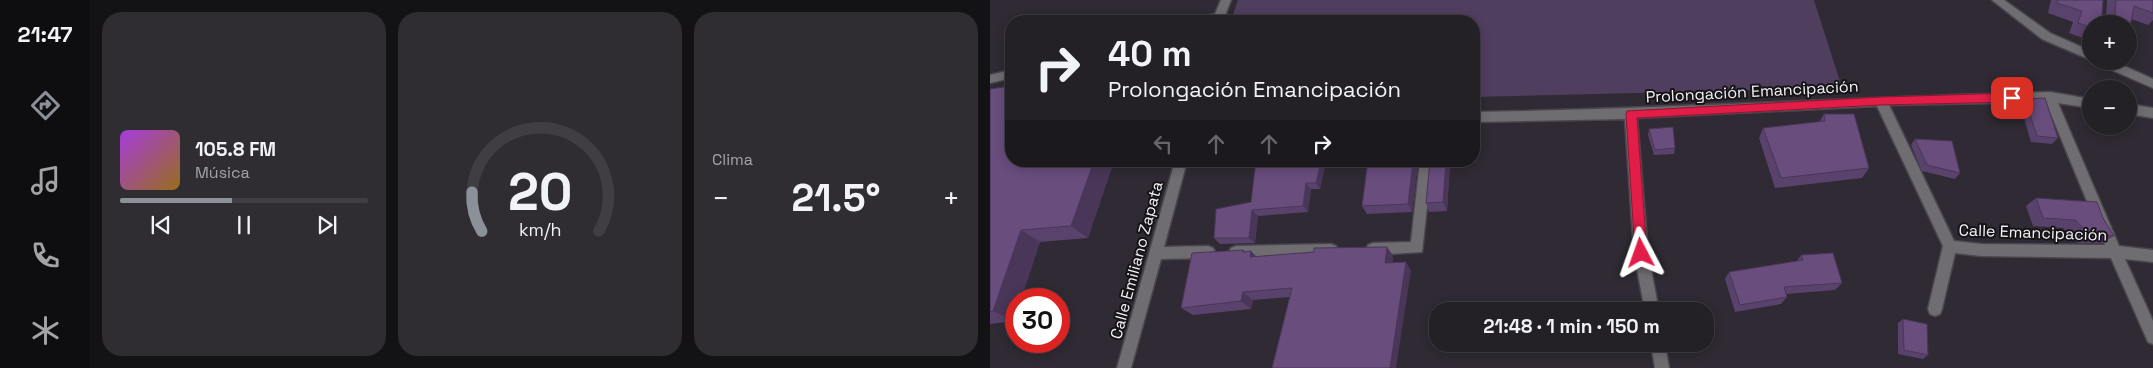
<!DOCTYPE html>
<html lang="es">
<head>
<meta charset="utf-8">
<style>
  :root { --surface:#232026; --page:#2f2d32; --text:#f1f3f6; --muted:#a3a3a7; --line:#403e43; --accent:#8c9099 }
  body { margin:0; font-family:"Space Grotesk",sans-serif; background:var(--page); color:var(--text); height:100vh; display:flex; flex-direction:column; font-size:19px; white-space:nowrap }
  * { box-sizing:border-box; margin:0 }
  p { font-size:16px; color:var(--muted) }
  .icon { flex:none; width:28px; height:28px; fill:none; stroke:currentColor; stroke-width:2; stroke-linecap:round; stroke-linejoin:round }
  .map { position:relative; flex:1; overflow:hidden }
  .sheet { display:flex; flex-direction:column; gap:12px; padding:12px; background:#131215; width:900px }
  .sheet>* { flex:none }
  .top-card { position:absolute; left:15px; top:15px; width:475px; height:152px; border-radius:20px; box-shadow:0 2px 12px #0003,0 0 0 1px var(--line); background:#232026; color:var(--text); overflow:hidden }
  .tools { position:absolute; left:1092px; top:15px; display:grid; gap:10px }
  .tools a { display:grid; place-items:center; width:55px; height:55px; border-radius:50%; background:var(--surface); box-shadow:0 2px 12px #0003,0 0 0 1px var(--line); font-size:25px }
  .speed { position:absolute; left:15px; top:288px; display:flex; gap:10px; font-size:25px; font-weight:700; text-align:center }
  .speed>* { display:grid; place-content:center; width:65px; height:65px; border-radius:50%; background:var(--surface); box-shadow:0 2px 12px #0003,0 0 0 1px var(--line); line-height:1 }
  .speed .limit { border:8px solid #d22; background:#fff; color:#111 }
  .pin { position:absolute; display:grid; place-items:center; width:42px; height:42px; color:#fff; margin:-21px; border-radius:10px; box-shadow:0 2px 8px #0006 }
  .me { position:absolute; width:55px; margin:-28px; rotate:356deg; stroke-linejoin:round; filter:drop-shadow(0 0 4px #0008) }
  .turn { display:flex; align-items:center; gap:18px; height:105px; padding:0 20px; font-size:22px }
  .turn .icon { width:65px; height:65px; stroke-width:2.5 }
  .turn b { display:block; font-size:35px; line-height:42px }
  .lanes { display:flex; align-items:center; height:48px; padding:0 20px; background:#0003; justify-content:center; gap:25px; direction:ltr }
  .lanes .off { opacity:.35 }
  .big { font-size:38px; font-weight:600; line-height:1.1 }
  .sheet .card { flex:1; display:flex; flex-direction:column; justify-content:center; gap:8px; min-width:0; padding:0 18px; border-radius:20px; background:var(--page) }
  .sheet .dial { align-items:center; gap:0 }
  .dial svg { height:130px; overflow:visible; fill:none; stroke:var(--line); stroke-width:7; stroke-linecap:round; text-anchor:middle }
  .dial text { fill:var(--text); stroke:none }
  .song { display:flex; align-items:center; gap:15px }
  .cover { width:60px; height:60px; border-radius:8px; background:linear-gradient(135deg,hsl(280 70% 55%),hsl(40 70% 35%)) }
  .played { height:5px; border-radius:2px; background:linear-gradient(90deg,var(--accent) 45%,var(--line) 45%) }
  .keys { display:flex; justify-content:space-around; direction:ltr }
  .heat { display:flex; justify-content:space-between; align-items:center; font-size:28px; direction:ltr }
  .sheet .tiles { flex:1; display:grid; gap:12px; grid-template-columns:repeat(3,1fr) }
  .trip { position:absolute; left:439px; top:302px; width:285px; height:50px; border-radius:20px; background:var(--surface); box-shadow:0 2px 12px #0003,0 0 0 1px var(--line); font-weight:600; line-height:50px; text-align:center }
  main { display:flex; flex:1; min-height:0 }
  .tab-bar { display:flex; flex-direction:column; width:90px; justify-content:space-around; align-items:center; background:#0e0d0f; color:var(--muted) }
  .tab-bar .icon { width:35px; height:35px }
  .tab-bar .current { color:var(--accent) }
  .tab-bar b { font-size:22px; color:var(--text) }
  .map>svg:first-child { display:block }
  .green { fill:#503e5f }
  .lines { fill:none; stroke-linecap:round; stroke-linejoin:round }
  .minor-casing { stroke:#4b464e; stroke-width:3 }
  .minor { fill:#6f6d71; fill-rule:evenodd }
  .wall { fill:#59426c }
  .shaded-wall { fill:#493658 }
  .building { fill:#684d7d; stroke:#493658 }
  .route { fill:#e11d48; stroke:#92132f }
  .labels { text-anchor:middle; stroke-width:4; stroke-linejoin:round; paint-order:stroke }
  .street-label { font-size:16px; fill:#f4f1f7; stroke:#161417 }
</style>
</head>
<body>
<main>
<nav class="tab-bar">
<b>21:47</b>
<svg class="icon current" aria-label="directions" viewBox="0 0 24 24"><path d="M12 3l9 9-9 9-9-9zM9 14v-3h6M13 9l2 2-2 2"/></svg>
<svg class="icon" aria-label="music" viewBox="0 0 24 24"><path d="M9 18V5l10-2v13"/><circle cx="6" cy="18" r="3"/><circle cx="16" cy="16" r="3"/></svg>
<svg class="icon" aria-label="phone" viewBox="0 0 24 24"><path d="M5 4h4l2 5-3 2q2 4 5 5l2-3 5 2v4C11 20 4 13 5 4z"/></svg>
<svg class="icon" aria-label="climate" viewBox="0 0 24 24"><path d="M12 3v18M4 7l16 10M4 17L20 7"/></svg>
</nav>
<section class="sheet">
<div class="tiles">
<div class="card">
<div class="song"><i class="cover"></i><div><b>105.8 FM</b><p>Música</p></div></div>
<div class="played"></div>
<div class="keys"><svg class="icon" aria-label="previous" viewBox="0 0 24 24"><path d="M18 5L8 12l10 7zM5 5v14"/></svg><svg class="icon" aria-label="pause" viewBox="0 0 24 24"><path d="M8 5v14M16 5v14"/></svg><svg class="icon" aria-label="next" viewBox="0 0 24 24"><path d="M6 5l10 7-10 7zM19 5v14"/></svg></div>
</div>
<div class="card dial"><svg viewBox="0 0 100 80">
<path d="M14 69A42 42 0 1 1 86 69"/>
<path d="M14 69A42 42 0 0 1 8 45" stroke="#8c9099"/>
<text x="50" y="56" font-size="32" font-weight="700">20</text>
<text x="50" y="72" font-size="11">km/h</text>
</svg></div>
<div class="card"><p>Clima</p>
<div class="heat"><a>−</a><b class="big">21.5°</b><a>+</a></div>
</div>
</div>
</section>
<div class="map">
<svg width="1163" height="368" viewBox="0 0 1163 368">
  <rect width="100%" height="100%" fill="#2f2a33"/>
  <polygon class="green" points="248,0 824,0 852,88 484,97 484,21 241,21"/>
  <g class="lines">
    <defs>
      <g id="minor">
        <polygon points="231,0 241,0 233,21 208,21 209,18 225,14"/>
        <polygon points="1002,0 1014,0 1060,33 1101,51 1101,60 1052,39"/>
        <polygon points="1107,61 1123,61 1163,79 1163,88 1108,64"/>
        <polygon points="21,70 21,78 0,83 0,75"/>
        <path d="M1060 92 1101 99V108L1068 103 1129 246 1163 250V262L1135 259 1163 321V344L1158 342 1121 258 991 256 965 253 952 309 950 314 945 316 940 314 938 309 953 246 887 106 647 118 658 253 669 311H655L644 253 635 119 484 122V112C676 109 868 97 1060 92ZM1056 102 1115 245 991 244 964 241 899 105Z"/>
        <polygon points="1139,104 1163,108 1163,118 1139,114"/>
        <polygon points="185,161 197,161 174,247 218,246 223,248 225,252 223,256 218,258 171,259 141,368 127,368"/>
        <polygon points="430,161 442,161 432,252 383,255 378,253 376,249 378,245 383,243 421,242"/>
        <polygon points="341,244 346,246 348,250 346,254 341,256 246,258 241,256 239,252 241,248 246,246"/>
        <polygon points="661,344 675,344 679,368 665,368"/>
      </g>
    </defs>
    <use href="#minor" class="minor-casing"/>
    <use href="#minor" class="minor"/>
  </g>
  <g class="wall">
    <polygon points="1061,0 1113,0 1112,15 1116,15 1117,0 1163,0 1163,20 1158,25 1141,19 1101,24 1101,41 1079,33 1083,22 1058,13"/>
    <polygon points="0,89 21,161 124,161 98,238 50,242 31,299 26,299 24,321 0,324"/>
    <polygon points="1035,99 1068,138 1062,144 1041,142 1030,104"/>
    <polygon points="834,114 879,168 872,178 785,188 769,138 773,128 829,122"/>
    <polygon points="484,123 486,133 486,162 460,164 457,211 439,212 436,203 440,161 484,161"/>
    <polygon points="659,129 685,148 684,154 664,155 658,135"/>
    <polygon points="925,139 970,173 965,179 932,171 921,145"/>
    <polygon points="266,161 336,161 330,189 321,189 318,212 268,216 265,243 230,244 224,238 261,202"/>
    <polygon points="378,161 428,161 422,212 377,214 372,206"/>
    <polygon points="1046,198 1113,218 1124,236 1112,243 1088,243 1073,228 1043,226 1036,206"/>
    <polygon points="397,247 403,256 402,263 416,262 421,271 300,297 263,300 261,309 203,315 191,308 253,250 267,257"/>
    <polygon points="811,255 852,283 845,290 796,294 797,297 791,304 745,312 735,279 739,272 807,261"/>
    <polygon points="913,319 938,355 933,359 908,354 908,323"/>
  </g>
  <g class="shaded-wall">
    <polygon points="484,123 486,133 486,162 484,153"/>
    <polygon points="104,161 124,161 98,238 81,226"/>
    <polygon points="331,161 336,161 330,189 326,183"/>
    <polygon points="423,161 428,161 422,212 418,204"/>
    <polygon points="456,161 459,161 460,164 457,211 453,202"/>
    <polygon points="316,183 321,189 318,212 313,206"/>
    <polygon points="262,210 268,216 265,243 259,238"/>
    <polygon points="31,230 50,242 31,299 26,299 26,315 24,321 3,311"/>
    <polygon points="397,247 403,256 401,272 395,263"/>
    <polygon points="253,250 260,256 261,251 270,260 269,266 253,252"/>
    <polygon points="416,262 421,271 406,368 400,368"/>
    <polygon points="253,292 263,300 261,309 251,301"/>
  </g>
  <g class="building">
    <polygon points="1067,0 1113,0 1112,15 1125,15 1126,0 1163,0 1163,13 1144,6 1139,32 1139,24 1101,24 1101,27 1088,23 1092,11 1067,3"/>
    <polygon points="21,86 21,161 104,161 81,226 31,230 3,311 0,312 0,89"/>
    <polygon points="1055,98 1068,138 1047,136 1035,99"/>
    <polygon points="834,114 864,114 879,168 791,178 773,128 835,121"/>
    <polygon points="683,127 685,148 665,150 659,129"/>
    <polygon points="925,139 962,141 970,173 937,165"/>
    <polygon points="266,161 331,161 326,183 316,183 313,206 262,210 259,238 224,238 226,209 261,202"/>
    <polygon points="378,161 423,161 418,204 372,206"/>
    <polygon points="440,161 456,161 453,202 436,203"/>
    <polygon points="1046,198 1107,202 1113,218 1124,236 1100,235 1085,220 1053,218"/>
    <polygon points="397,247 395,263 416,262 400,368 282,368 302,288 253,292 251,301 191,308 202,253 253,250 253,252 261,251 260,257 324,252 324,248"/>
    <polygon points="843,253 852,283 794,287 797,297 750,305 739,272 813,260 811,255"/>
    <polygon points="913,319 937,324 938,355 914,350"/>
  </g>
  <polygon class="route" points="1022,93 1027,98 1022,102 891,105 647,118 657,253 655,257 651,259 647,257 645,253 636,114 637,111 891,97"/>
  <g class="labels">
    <g class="street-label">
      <text transform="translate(762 91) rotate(-3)" y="6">Prolongación Emancipación</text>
      <text transform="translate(1043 232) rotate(2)" y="6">Calle Emancipación</text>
      <text transform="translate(146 260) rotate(-75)" y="6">Calle Emiliano Zapata</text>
    </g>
  </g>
</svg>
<div class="tools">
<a>+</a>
<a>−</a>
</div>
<div class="speed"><div class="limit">30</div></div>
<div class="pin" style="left:1022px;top:98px;background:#d93025"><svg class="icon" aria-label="arrive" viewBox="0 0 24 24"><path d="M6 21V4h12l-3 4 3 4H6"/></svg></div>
<svg class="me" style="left:651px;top:253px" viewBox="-20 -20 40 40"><path d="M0-17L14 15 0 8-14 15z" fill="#e11d48" stroke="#fff" stroke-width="4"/></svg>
<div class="trip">21:48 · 1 min · 150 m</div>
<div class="top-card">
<div class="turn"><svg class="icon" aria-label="right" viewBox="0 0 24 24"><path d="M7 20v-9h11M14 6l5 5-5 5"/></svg><div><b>40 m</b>Prolongación Emancipación</div></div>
<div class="lanes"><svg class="icon off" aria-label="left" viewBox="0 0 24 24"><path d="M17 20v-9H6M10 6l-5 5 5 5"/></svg><svg class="icon off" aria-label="ahead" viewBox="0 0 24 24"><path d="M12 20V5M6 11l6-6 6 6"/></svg><svg class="icon off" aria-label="ahead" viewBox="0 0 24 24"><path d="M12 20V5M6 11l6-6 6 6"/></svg><svg class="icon" aria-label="right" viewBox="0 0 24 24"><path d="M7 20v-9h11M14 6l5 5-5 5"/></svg></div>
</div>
</div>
</main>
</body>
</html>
